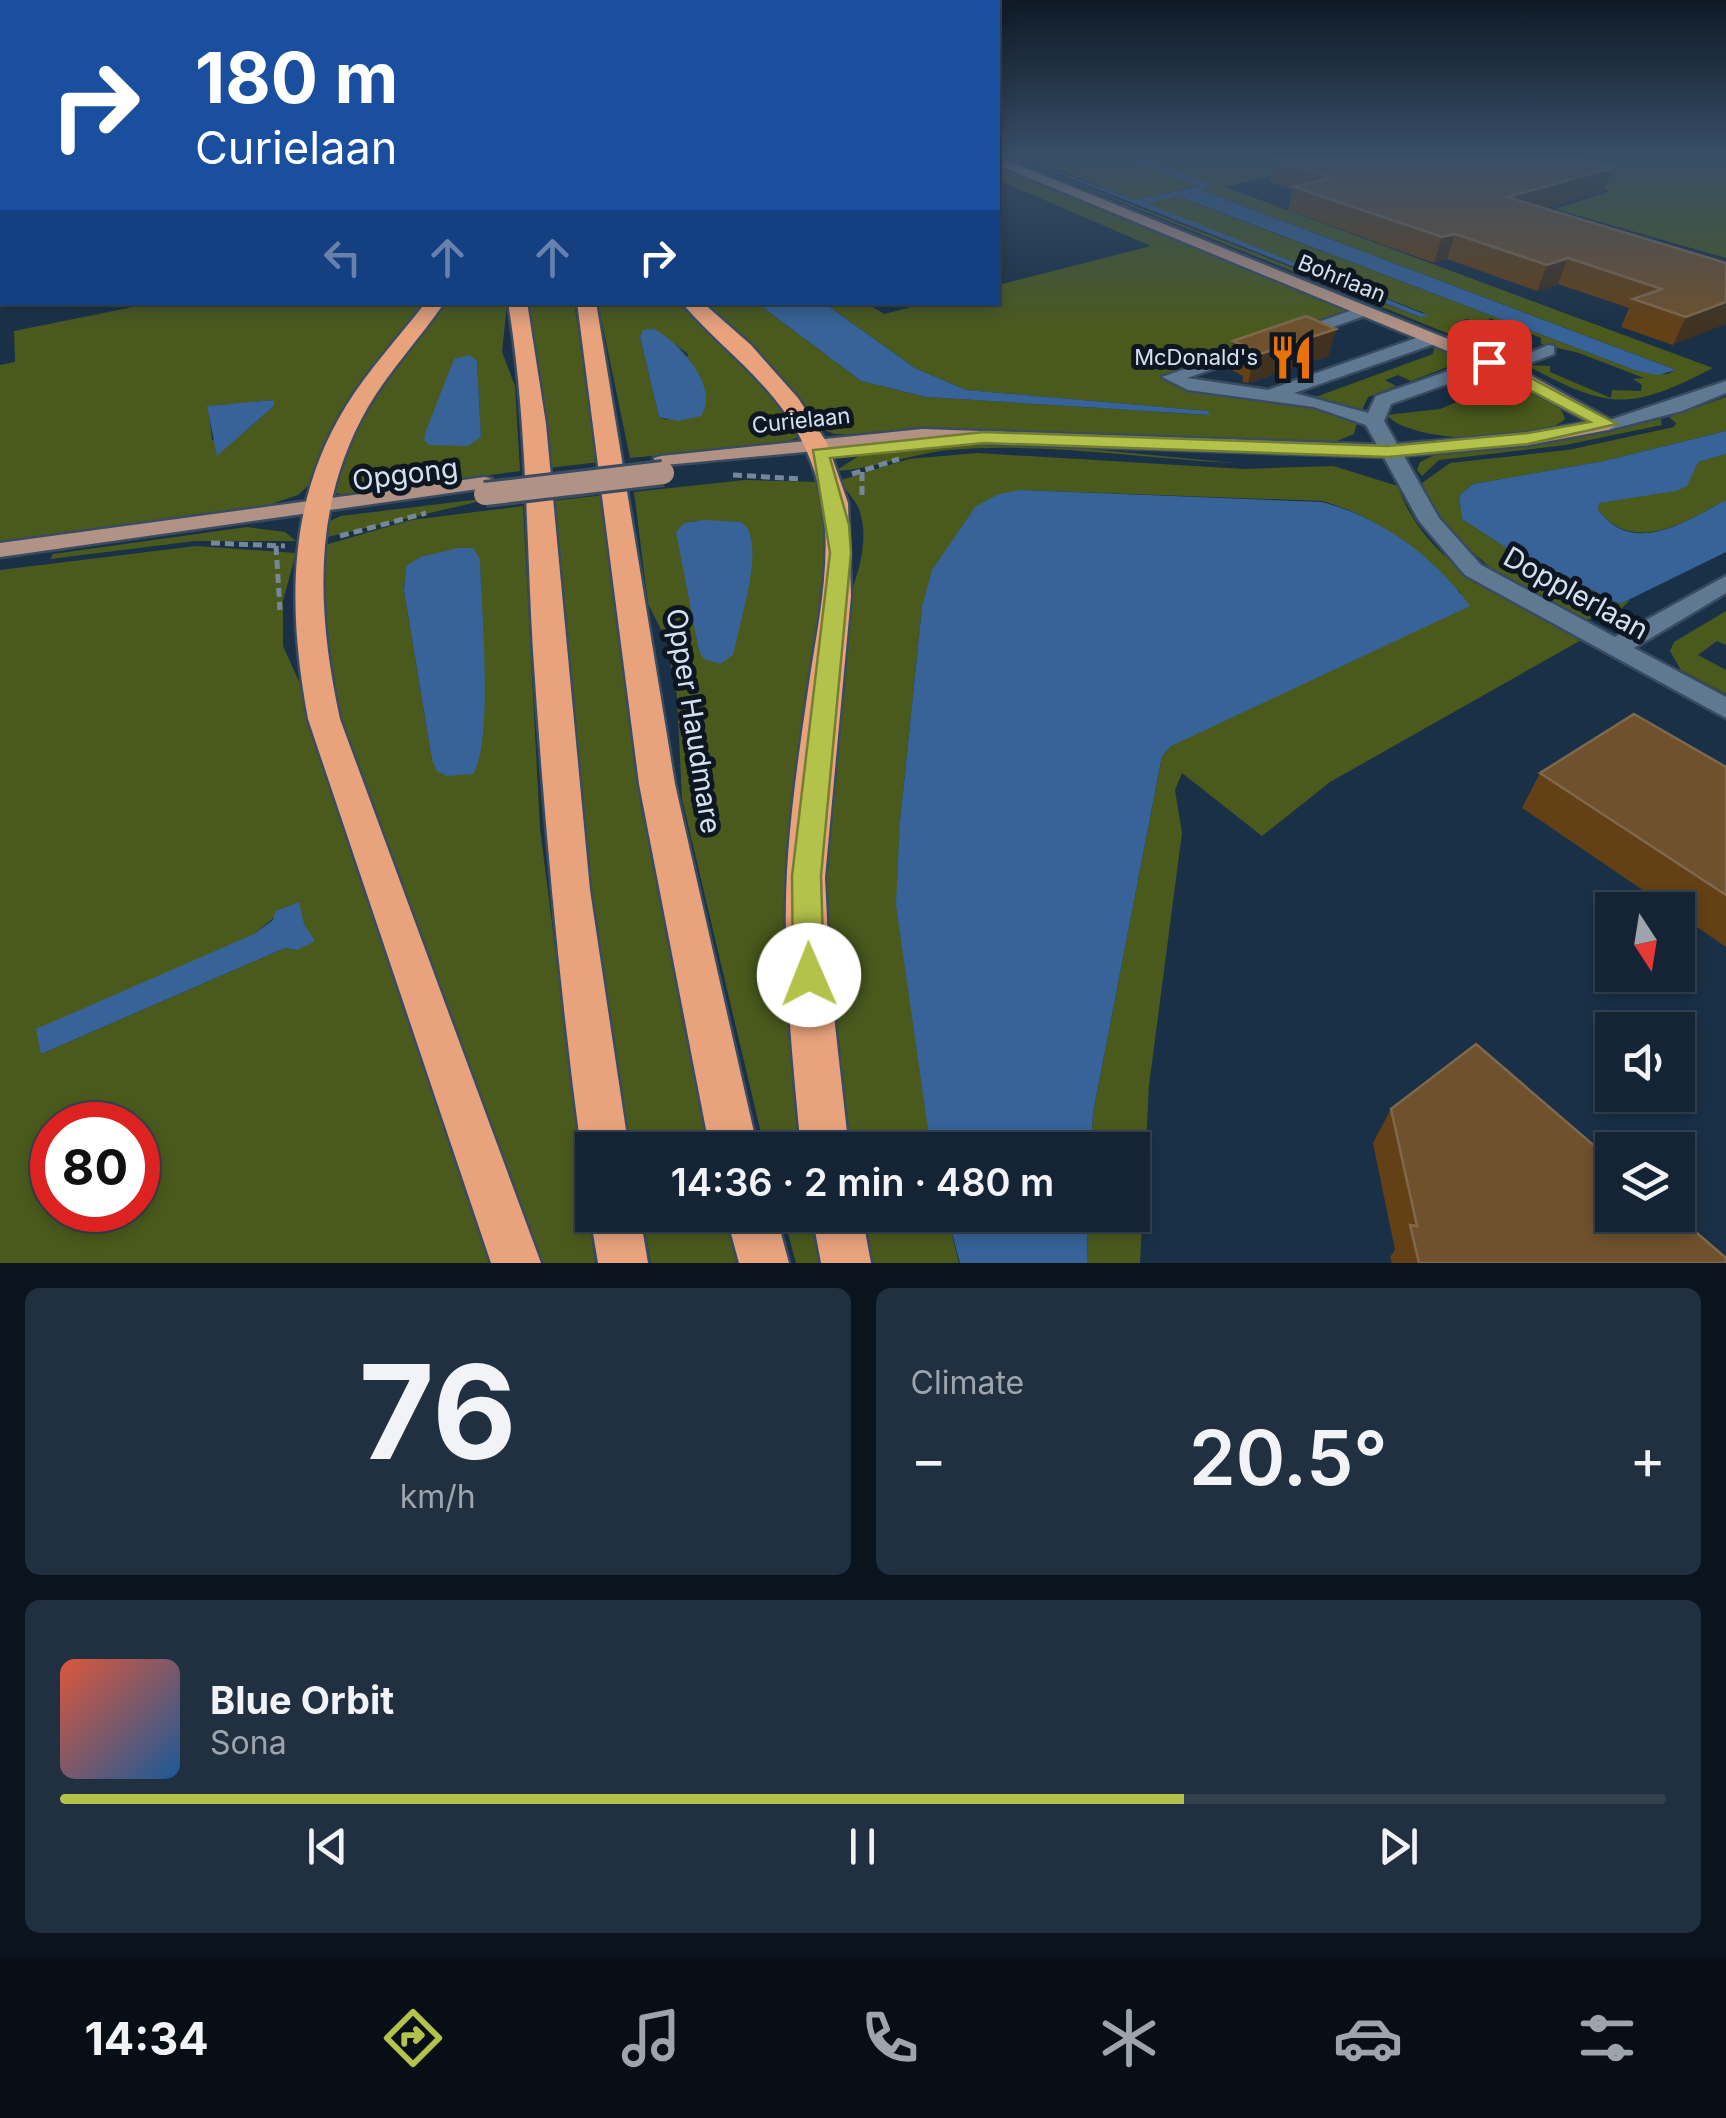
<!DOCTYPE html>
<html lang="en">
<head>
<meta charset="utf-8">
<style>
  :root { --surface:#142434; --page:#213040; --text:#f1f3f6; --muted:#9da4ac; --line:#33414f; --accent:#b3c24b }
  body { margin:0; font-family:Inter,sans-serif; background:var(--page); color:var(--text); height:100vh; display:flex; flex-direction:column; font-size:38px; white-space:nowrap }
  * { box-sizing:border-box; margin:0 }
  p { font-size:32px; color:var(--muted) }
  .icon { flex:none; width:55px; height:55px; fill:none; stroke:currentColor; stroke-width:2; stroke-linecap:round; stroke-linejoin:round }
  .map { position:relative; height:1263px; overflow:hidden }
  .sheet { display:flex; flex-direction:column; gap:25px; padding:25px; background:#0b141d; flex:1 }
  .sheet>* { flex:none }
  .top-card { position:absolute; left:0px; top:0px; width:1000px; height:305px; box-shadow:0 5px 15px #0003,0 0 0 2px var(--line); background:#1a4fa0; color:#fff; overflow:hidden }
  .needle { width:65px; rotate:168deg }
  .buttons { position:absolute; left:1595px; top:892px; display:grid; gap:20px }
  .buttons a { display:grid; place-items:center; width:100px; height:100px; border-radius:0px; background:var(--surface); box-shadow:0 5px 15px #0003,0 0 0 2px var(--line); font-size:50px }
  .speed { position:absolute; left:30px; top:1102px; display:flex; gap:20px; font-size:50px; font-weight:700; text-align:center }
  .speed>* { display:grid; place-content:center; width:130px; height:130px; border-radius:50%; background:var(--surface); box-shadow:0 5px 15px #0003,0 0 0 2px var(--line); line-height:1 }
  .speed .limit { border:15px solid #d22; background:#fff; color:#111 }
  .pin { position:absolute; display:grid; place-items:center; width:85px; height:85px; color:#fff; margin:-42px; border-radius:20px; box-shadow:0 5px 15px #0006 }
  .me { position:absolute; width:110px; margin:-55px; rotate:359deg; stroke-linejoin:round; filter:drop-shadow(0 0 8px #0008) }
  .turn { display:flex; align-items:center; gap:35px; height:210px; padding:0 30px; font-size:45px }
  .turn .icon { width:130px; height:130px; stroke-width:2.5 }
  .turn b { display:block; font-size:70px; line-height:85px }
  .lanes { display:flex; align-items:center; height:95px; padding:0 30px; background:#0003; justify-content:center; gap:50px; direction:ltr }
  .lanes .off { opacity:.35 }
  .big { font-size:75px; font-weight:600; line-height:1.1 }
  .sheet .card { flex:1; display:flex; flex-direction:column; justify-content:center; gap:15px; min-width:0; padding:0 35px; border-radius:15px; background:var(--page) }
  .sheet .dial { align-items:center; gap:0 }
  .dial b { font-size:130px; line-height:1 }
  .song { display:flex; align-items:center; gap:30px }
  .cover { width:120px; height:120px; border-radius:15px; background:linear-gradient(135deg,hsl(10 70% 55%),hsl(210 70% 35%)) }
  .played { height:10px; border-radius:5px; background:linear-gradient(90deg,var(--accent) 70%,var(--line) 70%) }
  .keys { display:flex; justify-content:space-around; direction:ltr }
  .heat { display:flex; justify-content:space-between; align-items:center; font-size:55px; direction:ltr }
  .sheet .tiles { flex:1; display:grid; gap:25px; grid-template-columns:1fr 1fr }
  .card:last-child { grid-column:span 2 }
  .trip { position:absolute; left:575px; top:1132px; width:575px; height:100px; border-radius:0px; background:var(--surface); box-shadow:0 5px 15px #0003,0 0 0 2px var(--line); font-weight:600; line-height:100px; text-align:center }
  .tab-bar { display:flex; height:160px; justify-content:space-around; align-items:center; background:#080e15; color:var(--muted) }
  .tab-bar .icon { width:70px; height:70px }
  .tab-bar .on { color:var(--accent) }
  .tab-bar b { font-size:45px; color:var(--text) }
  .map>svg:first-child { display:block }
  .green { fill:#4a5a1d; fill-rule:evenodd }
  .water { fill:#376398 }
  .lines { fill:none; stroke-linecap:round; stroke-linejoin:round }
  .minor-casing { stroke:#394c5f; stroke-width:5 }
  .major-casing { stroke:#394c5f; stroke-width:5 }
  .highway-casing { stroke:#394c5f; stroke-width:5 }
  .path { stroke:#758799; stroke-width:5; stroke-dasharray:9 5; stroke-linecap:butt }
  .minor { fill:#607993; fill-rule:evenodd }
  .major { fill:#b29285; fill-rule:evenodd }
  .highway { fill:#e8a27c; fill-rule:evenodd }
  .major-bridge-casing { stroke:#394c5f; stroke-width:28; stroke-linecap:butt }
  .major-bridge { stroke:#b29285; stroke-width:22 }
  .wall { fill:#634015 }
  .shaded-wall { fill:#40321f }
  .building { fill:#6f512d; stroke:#7f684c; stroke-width:2.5 }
  .route { fill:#b3c24b; stroke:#747e31; stroke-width:2.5 }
  .labels { text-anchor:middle; stroke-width:10; stroke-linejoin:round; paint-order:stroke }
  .far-street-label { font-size:22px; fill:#d4e1f0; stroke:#0e1721 }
  .far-poi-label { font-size:22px; fill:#d4e1f0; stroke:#0e1721; text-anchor:end }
  .street-label { font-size:28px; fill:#d4e1f0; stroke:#0e1721 }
</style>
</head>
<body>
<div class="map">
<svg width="1726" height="1263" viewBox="0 0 1726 1263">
  <rect width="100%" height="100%" fill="#1a3046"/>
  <g class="green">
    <path d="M1001 154 1420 317 1424 313 1144 203 1177 196 1637 371 1667 374 1676 370 1199 189 1211 187 1145 160 1173 154H1363L1225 187 1713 368C1628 412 1608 409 1526 365L1550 366V372L1611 398 1612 390 1641 391 1642 385 1633 379 1644 378 1579 353 1541 344V338L1490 318 1487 323 1466 319 1455 323 1461 331 1452 333 1494 350 1507 349 1516 356 1509 358Z"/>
    <polygon points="1020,154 1153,154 1131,160 1200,185 1135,200"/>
    <polygon points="1479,154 1726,154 1726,258 1555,209 1611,191"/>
    <polygon points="998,165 1344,309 1347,312 1251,349 1230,351 1162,376 1174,385 1312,404 1358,419 1354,434 1327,445 834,434 812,424 698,303 757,303 861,381 926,397 1209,415 1208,411 966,390 915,368 824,303 866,303 884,314 928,303 998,302 998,285 1151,246 998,180"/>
    <path d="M137 303H431L312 482 298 495 256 509 0 545V365L15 362 14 331 138 306ZM274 400V406L241 435 212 440 208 406Z"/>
    <path d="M442 303H507L502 352 515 386 520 471 345 495 330 492 365 407ZM454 359 477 362 481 437 424 440Z"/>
    <polygon points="528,303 574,303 600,462 548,468"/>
    <path d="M598 303H683L733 343 796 428 797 438 778 444 630 458ZM654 329 688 354 667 420 659 417 640 337 643 331Z"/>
    <polygon points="1434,347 1455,355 1455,364 1411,381 1398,375 1385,380 1396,386 1368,397 1361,412 1310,399 1433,354"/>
    <path d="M1486 376C1509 377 1560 394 1565 419 1539 445 1412 445 1387 415L1440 409 1484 391 1476 379Z"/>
    <polygon points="1726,397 1726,431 1604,461 1473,484 1459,496 1462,519 1505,547 1619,604 1630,600 1616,614 1584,620 1493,570 1441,524 1422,483 1450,463 1568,450 1674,427 1676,423 1669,417"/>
    <polygon points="1661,419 1662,425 1565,445 1439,460 1422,476 1417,470 1420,462 1435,455 1563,440"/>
    <path d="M971 443 1038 444 1234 463C1140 458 1042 442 948 450 923 452 849 474 837 470L865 452Z"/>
    <path d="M977 453 1244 469 1333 466 1398 486C1425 568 1513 600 1583 639L1330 782 1262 836 1182 773 1175 790 1182 833 1149 1085 1140 1263H1087L1088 1215H1132V1150H1091L1093 1113 1162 756 1171 746 1461 593C1418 552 1380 517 1322 501L1021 490 922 607 900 822 916 1030 931 1150H840L818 876 846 605C858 577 871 537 858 507 853 496 843 489 841 480L909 459Z"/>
    <path d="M1726 454V500C1687 521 1632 557 1597 508L1599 503C1651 485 1657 509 1698 462Z"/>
    <path d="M745 480 818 482 829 526 812 1150H765L682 799 677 696 665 637 648 604 634 492ZM693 521 741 522 699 651 677 532Z"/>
    <path d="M605 495C631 715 659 935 712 1150H630C590 935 571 719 552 501Z"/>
    <polygon points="481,499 481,501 323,538 327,522 341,516"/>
    <path d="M523 506 540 828 595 1263H533L332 716 318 547 411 520ZM420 557 480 560 483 708 432 760 404 591 406 567Z"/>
    <polygon points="247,527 285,532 296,541 195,541 50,559 53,554"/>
    <path d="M196 546 296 553 283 601V646L306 697 498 1263H0V570ZM276 916 297 950 285 948 41 1054 254 934ZM52 1125H138V1210H52Z"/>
    <polygon points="1726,611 1726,645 1717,641 1698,655 1726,670 1726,694 1681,670 1670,651 1674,642"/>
    <polygon points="642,1215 728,1215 740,1263 651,1263"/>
    <polygon points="783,1215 824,1215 832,1263 796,1263"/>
    <polygon points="852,1215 947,1215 959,1263 862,1263"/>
  </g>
  <g class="water">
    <polygon points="1010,154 1135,200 1200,186 1129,159 1173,154 1147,160 1212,185 1201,190 1676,370 1658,375 1637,371 1178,196 1146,203 1429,316 1420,317"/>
    <polygon points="757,303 824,303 915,368 966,390 1208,411 1210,415 926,397 861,381"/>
    <path d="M654 329C679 342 720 387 701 416L678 421 659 417 640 337 643 330Z"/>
    <polygon points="470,355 477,361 481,437 468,446 429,445 424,440 426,431 454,359"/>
    <polygon points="274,400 274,406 217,456 207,406"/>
    <path d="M1726 431V454L1698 462 1687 486 1676 491 1599 503 1598 509C1632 558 1687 521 1726 500V552L1620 604 1505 547 1462 519 1459 496 1473 484 1604 461Z"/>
    <path d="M1021 490 1322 502C1380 517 1434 556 1470 606L1171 746 1162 756 1093 1113 1091 1150H931L896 905 900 822 922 607 932 570 976 506 999 494Z"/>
    <path d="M704 520 741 522C767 537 741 617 736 643L733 655 720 664 704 659 699 651 676 532 684 523Z"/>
    <path d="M458 548H473L480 559C481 606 494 740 473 774L447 776 437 771 432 760 404 591 406 566 420 557Z"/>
    <polygon points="299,902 304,924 315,941 297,950 285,948 41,1054 36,1029 254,934 273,920 276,911"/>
    <polygon points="947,1215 1088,1215 1087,1263 960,1263"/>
  </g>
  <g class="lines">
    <defs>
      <g id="minor">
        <rect x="0" y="215" width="2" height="8"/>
        <polygon points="1364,306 1372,311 1370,314 1187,378 1268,390 1425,335 1437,335 1437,343 1294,393 1368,413 1376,396 1483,359 1495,359 1495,367 1391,404 1384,421 1439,518 1481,565 1615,637 1726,576 1726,593 1634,648 1726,697 1726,718 1465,575 1419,521 1366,425 1314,407 1188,390 1162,377"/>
        <polygon points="1548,345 1554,346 1554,354 1504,373 1495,368"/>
        <polygon points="1726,381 1726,393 1682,411 1608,430 1598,424"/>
      </g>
      <g id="major">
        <polygon points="998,157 1510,364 1618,424 1608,430 1528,445 1388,457 922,441 654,466 654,458 661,456 922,429 1388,445 1528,433 1589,422 1498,372 998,165"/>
        <polygon points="485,477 492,479 492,487 0,557 0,543"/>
      </g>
      <g id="highway">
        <path d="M426 302H445C420 338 390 370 368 407 311 506 317 612 340 719L541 1263H491L308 719C288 610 286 503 346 406 369 369 399 337 426 302Z"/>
        <path d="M508 302H527L546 424 590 890 629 1150H592V1168L581 1150C559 984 544 818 533 651 526 534 527 418 508 302Z"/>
        <polygon points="577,302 596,302 675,784 758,1150 710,1150 639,784"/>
        <path d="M681 302H702L751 345 798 398 827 443 848 503 851 596 825 878 830 980 849 1150H801C792 1053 781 953 788 855 792 800 800 745 808 690 818 619 838 543 815 473 789 392 732 361 681 302Z"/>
        <polygon points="592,1210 592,1215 640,1215 648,1263 598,1263 590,1215"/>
        <polygon points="726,1215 776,1215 789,1263 739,1263"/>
        <polygon points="812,1215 862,1215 871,1263 821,1263"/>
      </g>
    </defs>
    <use href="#minor" class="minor-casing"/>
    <use href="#major" class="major-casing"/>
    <use href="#highway" class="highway-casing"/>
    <g class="path">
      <polyline points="862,472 862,499"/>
      <polyline points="852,474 899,459"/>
      <polyline points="733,475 802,479"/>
      <polyline points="340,536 426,513"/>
      <polyline points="211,543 285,546"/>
      <polyline points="276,546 280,610"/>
    </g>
    <use href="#minor" class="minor"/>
    <use href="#major" class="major"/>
    <use href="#highway" class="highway"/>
    <defs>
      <polyline id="major-bridge" points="485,494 663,473"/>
    </defs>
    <use href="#major-bridge" class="major-bridge-casing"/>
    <use href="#major-bridge" class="major-bridge"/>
  </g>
  <g class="wall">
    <polygon points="1275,160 1613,168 1604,191 1544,208 1726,263 1673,345 1621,327 1629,308 1558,284 1537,291 1447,259 1434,263 1288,210 1293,190 1270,182"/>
    <polygon points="1336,329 1328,356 1248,383 1242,382 1243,376 1228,368 1233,341"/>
    <polygon points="1726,767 1726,947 1678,914 1678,910 1672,910 1522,808 1540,773"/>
    <polygon points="1391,1109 1726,1263 1392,1263 1390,1257 1395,1250 1373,1143"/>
  </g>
  <g class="shaded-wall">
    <polygon points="1613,168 1604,191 1499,221 1507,197"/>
    <polygon points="1455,234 1447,259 1434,263 1442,237"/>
    <polygon points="1002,236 1001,260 998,261 998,237"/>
    <polygon points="1568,258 1558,284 1537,291 1547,265"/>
    <polygon points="0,278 2,278 2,302 0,303"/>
    <polygon points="1726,302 1726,324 1673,345 1686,317"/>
    <polygon points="1336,329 1328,356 1248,383 1254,356"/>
  </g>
  <g class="building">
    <polygon points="1299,154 1559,154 1613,168 1507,197 1726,263 1726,302 1686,317 1633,299 1662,289 1568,258 1547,265 1455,234 1442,237 1294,187 1332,178 1275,160"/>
    <rect x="0" y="243" width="2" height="35"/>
    <polygon points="1306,316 1336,329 1254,356 1248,355 1249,348 1233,341"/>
    <polygon points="1634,714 1726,767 1726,895 1540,773"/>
    <polygon points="1476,1044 1612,1161 1612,1215 1676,1215 1726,1258 1726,1263 1419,1263 1410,1225 1417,1226 1391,1109"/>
  </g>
  <linearGradient id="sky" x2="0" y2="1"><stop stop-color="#0e1a26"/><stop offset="0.47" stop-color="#384e68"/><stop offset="1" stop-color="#384e68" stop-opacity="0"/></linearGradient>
  <rect width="1726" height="331" fill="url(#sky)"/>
  <polygon class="route" points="1484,359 1495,359 1617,424 1528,444 1388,457 984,443 830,458 849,525 851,553 821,876 824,975 820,984 809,988 798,984 793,975 792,876 830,553 813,450 984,432 1388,446 1528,433 1590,422 1484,366"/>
  <defs>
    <symbol id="restaurant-bare" viewBox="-9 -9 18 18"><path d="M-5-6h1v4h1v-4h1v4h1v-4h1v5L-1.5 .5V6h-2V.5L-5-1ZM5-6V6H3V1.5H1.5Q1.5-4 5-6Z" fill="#e8710a" stroke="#0e1721" stroke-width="2.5" paint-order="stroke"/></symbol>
  </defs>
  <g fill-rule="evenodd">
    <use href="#restaurant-bare" x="1260" y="326" width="63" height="63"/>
  </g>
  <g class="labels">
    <g class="far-street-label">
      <text transform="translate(1342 278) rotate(22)" y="8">Bohrlaan</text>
      <text transform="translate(801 420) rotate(-6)" y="8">Curielaan</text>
    </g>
    <g class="far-poi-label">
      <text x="1258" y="365">McDonald's</text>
    </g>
    <g class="street-label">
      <text transform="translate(405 474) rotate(-7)" y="10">Opgong</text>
      <text transform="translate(1576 593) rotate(29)" y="10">Dopplerlaan</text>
      <text transform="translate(694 721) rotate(81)" y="10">Opper Haudmare</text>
    </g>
  </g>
</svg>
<div class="buttons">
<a><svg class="needle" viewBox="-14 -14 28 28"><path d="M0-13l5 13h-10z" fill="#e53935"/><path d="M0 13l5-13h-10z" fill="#9da4ac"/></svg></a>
<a><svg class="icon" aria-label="sound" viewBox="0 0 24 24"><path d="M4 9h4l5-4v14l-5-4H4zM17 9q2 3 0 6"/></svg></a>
<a><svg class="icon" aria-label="layers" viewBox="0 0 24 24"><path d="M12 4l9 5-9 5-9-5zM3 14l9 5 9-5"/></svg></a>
</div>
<div class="speed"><div class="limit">80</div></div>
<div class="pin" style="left:1489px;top:362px;background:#d93025"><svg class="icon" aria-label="arrive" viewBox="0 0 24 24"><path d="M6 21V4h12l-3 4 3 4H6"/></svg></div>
<svg class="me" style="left:809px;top:975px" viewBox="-20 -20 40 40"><circle r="19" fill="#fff"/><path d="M0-13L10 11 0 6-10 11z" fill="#b3c24b"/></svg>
<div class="trip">14:36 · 2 min · 480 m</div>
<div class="top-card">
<div class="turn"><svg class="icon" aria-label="right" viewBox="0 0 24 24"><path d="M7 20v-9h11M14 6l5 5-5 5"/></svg><div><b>180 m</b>Curielaan</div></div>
<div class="lanes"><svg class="icon off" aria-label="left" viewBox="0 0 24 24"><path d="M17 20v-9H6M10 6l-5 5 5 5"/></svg><svg class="icon off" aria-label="ahead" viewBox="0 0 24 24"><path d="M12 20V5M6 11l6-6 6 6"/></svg><svg class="icon off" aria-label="ahead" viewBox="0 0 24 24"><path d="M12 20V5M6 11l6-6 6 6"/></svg><svg class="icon" aria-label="right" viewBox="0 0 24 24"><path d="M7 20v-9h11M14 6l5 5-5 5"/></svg></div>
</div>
</div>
<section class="sheet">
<div class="tiles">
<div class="card dial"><b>76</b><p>km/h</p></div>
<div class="card"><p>Climate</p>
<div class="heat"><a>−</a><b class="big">20.5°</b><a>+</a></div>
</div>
<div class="card">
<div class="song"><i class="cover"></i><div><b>Blue Orbit</b><p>Sona</p></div></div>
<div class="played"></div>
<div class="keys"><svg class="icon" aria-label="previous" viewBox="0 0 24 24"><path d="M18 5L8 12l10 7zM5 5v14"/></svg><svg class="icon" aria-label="pause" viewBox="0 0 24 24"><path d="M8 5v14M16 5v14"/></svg><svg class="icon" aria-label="next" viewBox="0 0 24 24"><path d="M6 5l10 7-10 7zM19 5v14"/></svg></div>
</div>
</div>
</section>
<nav class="tab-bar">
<b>14:34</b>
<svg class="icon on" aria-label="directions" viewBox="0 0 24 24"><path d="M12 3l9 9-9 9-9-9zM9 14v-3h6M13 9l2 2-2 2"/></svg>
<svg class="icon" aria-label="music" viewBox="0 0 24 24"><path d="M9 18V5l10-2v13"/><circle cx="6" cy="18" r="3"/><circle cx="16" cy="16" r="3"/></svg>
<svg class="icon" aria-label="phone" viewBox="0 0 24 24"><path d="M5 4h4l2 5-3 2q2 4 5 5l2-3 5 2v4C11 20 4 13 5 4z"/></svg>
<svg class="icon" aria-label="climate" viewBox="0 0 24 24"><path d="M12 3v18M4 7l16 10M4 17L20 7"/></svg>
<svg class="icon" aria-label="car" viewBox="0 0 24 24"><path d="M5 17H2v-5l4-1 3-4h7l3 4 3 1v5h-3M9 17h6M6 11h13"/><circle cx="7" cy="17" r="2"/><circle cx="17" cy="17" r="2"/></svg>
<svg class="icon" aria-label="filters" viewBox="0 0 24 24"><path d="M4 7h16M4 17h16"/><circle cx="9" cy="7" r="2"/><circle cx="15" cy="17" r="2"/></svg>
</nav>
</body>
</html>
